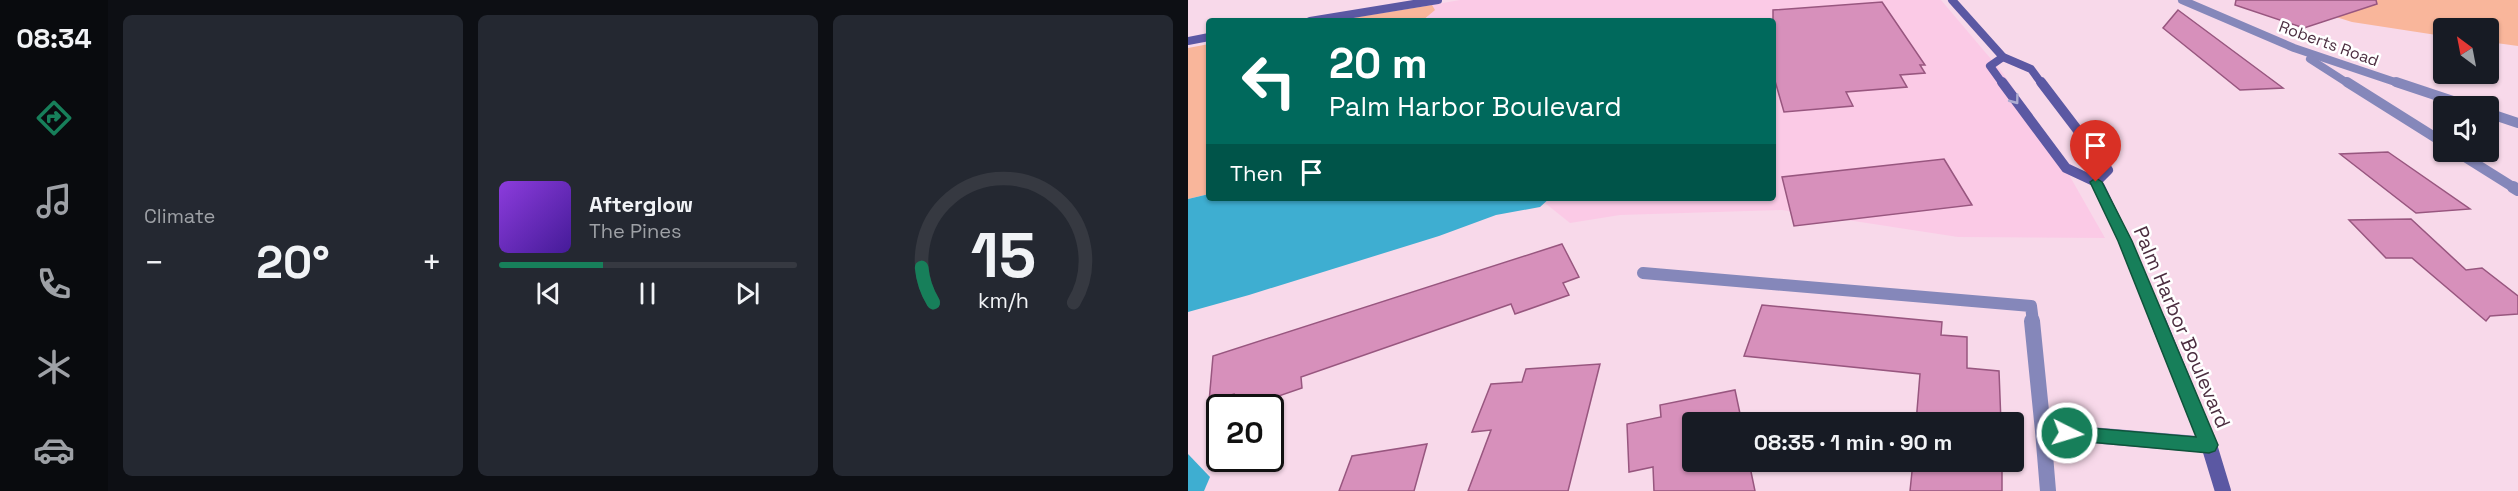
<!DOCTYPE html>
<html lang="en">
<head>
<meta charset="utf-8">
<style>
  :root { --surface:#171b24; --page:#242831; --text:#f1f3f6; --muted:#9ea1a6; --line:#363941; --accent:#177f5a }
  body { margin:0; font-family:"Space Grotesk",sans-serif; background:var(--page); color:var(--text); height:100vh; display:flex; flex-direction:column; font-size:22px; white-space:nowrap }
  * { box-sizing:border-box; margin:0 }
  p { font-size:20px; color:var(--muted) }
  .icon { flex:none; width:33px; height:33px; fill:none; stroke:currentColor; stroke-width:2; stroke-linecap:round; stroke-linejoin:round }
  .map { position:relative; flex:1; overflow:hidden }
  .details { display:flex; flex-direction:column; gap:15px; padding:15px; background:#0d0f14; width:1080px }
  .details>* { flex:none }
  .banner { position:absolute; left:18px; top:18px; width:570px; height:183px; border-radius:6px; box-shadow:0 2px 4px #0004; background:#00695c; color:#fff; overflow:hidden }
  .needle { width:39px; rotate:328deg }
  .buttons { position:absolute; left:1245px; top:18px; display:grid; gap:12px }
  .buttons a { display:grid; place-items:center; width:66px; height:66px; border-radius:6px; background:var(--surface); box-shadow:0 2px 4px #0004; font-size:30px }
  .speed { position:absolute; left:18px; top:394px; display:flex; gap:12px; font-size:30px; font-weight:700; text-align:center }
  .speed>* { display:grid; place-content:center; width:78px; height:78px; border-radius:50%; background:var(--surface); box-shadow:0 2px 4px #0004; line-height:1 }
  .speed .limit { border:3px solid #111; border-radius:9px; background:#fff; color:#111 }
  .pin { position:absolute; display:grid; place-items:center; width:51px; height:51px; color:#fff; margin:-62px -26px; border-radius:50% 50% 50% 0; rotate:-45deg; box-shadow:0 0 6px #0007 }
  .pin .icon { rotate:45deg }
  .me { position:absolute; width:66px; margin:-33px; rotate:95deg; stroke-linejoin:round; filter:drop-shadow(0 0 4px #0008) }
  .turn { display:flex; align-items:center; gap:21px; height:126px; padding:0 24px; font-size:27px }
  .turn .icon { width:78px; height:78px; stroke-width:2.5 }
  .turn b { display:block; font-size:42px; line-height:51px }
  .then { display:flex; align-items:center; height:57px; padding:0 24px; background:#0003; gap:12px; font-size:22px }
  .big { font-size:45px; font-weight:600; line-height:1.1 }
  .details .widget { flex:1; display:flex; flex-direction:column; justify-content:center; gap:9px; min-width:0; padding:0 21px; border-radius:9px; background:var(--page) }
  .details .dial { align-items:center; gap:0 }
  .dial svg { height:156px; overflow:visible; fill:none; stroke:var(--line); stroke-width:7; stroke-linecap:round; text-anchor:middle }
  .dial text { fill:var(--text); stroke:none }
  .song { display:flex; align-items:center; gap:18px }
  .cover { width:72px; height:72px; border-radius:9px; background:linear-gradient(135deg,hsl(270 70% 55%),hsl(260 70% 35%)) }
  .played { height:6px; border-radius:3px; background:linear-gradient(90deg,var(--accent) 35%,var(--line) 35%) }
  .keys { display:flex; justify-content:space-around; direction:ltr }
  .heat { display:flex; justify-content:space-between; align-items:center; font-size:33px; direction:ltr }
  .details .tiles { flex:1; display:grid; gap:15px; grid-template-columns:repeat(3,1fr) }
  .trip { position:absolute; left:494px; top:412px; width:342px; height:60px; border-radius:6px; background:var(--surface); box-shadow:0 2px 4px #0004; font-weight:600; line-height:60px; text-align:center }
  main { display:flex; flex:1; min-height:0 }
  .menu { display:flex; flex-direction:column; width:108px; justify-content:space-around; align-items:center; background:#090b0e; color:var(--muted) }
  .menu .icon { width:42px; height:42px }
  .menu .selected { color:var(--accent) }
  .menu b { font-size:27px; color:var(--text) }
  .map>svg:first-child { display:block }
  .built { fill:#fbcae6 }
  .green { fill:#f9b69b }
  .water { fill:#3eaed1 }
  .building { fill:#d790bb; stroke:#98567f; stroke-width:1.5 }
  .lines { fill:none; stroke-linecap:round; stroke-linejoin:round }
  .lane-far1 { stroke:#8587ba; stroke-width:12 }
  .lane { stroke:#8587ba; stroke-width:16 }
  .street-far2 { stroke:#8587ba; stroke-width:8 }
  .street-far1 { stroke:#8587ba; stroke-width:10 }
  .street { stroke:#8587ba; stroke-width:12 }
  .secondary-far3 { stroke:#5b58a3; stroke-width:8 }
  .secondary-far2 { stroke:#5b58a3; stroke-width:10 }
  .secondary-far1 { stroke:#5b58a3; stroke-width:12 }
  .secondary { stroke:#5b58a3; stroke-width:16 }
  .oneway { stroke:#adacd1 }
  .route { fill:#177f5a; stroke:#0f533a; stroke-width:1.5 }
  .labels { text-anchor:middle; stroke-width:5; stroke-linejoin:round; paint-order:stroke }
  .far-street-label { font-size:16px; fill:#4c2e40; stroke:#fff }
  .street-label { font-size:20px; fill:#4c2e40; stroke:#fff }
</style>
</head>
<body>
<main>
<nav class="menu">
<b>08:34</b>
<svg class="icon selected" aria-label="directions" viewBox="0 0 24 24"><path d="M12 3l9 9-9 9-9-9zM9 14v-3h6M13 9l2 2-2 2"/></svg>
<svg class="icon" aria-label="music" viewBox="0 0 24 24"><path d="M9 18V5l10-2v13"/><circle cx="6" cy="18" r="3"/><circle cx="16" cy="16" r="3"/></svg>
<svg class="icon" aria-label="phone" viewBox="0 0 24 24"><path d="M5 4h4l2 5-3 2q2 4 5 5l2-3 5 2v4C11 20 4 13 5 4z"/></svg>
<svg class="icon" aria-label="climate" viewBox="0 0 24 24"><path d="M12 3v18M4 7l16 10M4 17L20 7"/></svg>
<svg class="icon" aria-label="car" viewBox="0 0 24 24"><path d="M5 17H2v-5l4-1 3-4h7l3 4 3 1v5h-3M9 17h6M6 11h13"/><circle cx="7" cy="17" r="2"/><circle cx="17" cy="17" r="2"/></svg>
</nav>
<section class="details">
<div class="tiles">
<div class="widget"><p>Climate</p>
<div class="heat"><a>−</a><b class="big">20°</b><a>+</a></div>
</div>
<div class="widget">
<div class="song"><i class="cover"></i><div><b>Afterglow</b><p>The Pines</p></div></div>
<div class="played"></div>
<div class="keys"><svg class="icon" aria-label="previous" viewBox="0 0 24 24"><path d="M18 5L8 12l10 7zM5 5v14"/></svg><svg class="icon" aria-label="pause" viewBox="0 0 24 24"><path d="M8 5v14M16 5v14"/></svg><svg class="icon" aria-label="next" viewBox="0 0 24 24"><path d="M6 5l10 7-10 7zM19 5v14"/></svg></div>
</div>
<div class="widget dial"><svg viewBox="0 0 100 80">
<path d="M14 69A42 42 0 1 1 86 69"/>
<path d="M14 69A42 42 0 0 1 8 51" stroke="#177f5a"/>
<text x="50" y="56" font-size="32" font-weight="700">15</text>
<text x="50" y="72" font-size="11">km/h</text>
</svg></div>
</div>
</section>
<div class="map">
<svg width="1330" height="491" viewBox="0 0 1330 491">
  <rect width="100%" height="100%" fill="#f8d9ea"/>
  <polygon class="built" points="272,0 753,0 814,72 860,138 917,238 770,237 594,210 432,215 382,223 357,203 362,198 585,198 585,21 234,21 239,19 244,5"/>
  <g class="green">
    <polygon points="1126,0 1330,0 1330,46 1301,42 1300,28 1256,28 1255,36 1164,22 1148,17"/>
    <polygon points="244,5 247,10 234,21 145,21"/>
    <polygon points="21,44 21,194 0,199 0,48"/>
  </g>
  <g class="water">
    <polygon points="21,194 21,198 362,198 352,207 308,215 251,236 61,295 0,312 0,199"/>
    <polygon points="0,454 22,477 16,491 0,491"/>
  </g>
  <g class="building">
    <polygon points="1048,0 1188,0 1189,4 1116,28 1047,5"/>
    <polygon points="694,2 737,65 732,65 737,73 712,75 719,87 658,92 665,106 596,112 585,74 585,10"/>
    <polygon points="990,10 1095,88 1052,90 975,28"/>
    <polygon points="1200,152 1282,209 1228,213 1152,154"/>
    <polygon points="756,159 784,205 606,226 594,177"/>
    <polygon points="1223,219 1278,270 1294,268 1330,296 1330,314 1302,316 1298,321 1224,258 1198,258 1161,220"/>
    <polygon points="374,244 391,277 375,283 381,295 327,314 323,304 113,377 114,388 56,408 45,408 46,394 21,402 25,356"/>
    <polygon points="574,305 754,322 753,335 779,337 779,368 811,371 813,423 728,423 732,374 556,356"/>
    <polygon points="412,364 380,491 280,491 303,430 284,432 303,384 334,382 338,369"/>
    <polygon points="547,390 554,423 504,423 504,462 561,462 567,491 466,491 465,467 441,472 439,424 473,417 472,405"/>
    <polygon points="239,444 226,491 151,491 164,456"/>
    <polygon points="725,462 814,462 814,491 722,491"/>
  </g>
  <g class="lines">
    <polyline class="lane-far1" points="455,273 843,306 845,322"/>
    <g class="lane">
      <polyline points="844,321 855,431"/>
      <polyline points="860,491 855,431 1021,445"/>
    </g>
    <g class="street-far2">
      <polyline points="994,0 1106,48 1213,84"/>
      <polyline points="1122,59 1161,84"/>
    </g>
    <g class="street-far1">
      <polyline points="1159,82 1256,143"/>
      <polyline points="1208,82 1280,106"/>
      <polyline points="1300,113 1330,123"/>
      <polyline points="1269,152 1328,189"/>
    </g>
    <polyline class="street" points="1325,187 1330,190"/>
    <g class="secondary-far3">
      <polyline points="764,0 815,57 843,69 854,84"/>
      <polyline points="122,21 250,0"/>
      <polyline points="0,41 21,37"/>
      <polyline points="815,57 802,66 815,84"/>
    </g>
    <g class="secondary-far2">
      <polyline points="814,82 878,168 908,182 911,189"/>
      <polyline points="853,82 920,170 908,182"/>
    </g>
    <polyline class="secondary-far1" points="911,187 937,241 970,322"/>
    <polyline class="secondary" points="970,321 1021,445 1035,491"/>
  </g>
  <defs><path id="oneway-chevron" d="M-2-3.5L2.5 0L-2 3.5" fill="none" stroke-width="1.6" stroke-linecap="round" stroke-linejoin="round" transform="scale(1.5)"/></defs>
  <use class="oneway" href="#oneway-chevron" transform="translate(827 100) rotate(53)"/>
  <polygon class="route" points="908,178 914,182 944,241 1030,445 1027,451 1021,453 879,440 873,438 870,433 873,428 879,426 1008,437 930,241 902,182"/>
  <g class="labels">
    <g class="far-street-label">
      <text transform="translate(1141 43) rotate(20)" y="6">Roberts Road</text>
    </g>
    <g class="street-label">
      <text transform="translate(994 327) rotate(67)" y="7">Palm Harbor Boulevard</text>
    </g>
  </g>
</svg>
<div class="buttons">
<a><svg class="needle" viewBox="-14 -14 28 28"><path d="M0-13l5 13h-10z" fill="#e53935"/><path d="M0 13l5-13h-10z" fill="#9ea1a6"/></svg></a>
<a><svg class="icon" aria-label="sound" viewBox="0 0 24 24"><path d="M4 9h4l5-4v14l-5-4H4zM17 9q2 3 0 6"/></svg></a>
</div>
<div class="speed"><div class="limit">20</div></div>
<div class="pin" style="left:908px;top:182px;background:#d93025"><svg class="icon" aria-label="arrive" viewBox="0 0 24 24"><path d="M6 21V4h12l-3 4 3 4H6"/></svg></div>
<svg class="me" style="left:879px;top:433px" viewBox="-20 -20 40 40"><circle r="17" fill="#177f5a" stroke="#fff" stroke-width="3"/><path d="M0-11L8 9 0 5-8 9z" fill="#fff"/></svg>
<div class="trip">08:35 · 1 min · 90 m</div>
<div class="banner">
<div class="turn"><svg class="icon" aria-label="left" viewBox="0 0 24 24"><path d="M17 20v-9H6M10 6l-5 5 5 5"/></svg><div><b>20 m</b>Palm Harbor Boulevard</div></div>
<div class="then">Then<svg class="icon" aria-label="arrive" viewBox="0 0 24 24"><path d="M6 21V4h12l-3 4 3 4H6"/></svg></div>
</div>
</div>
</main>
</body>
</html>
